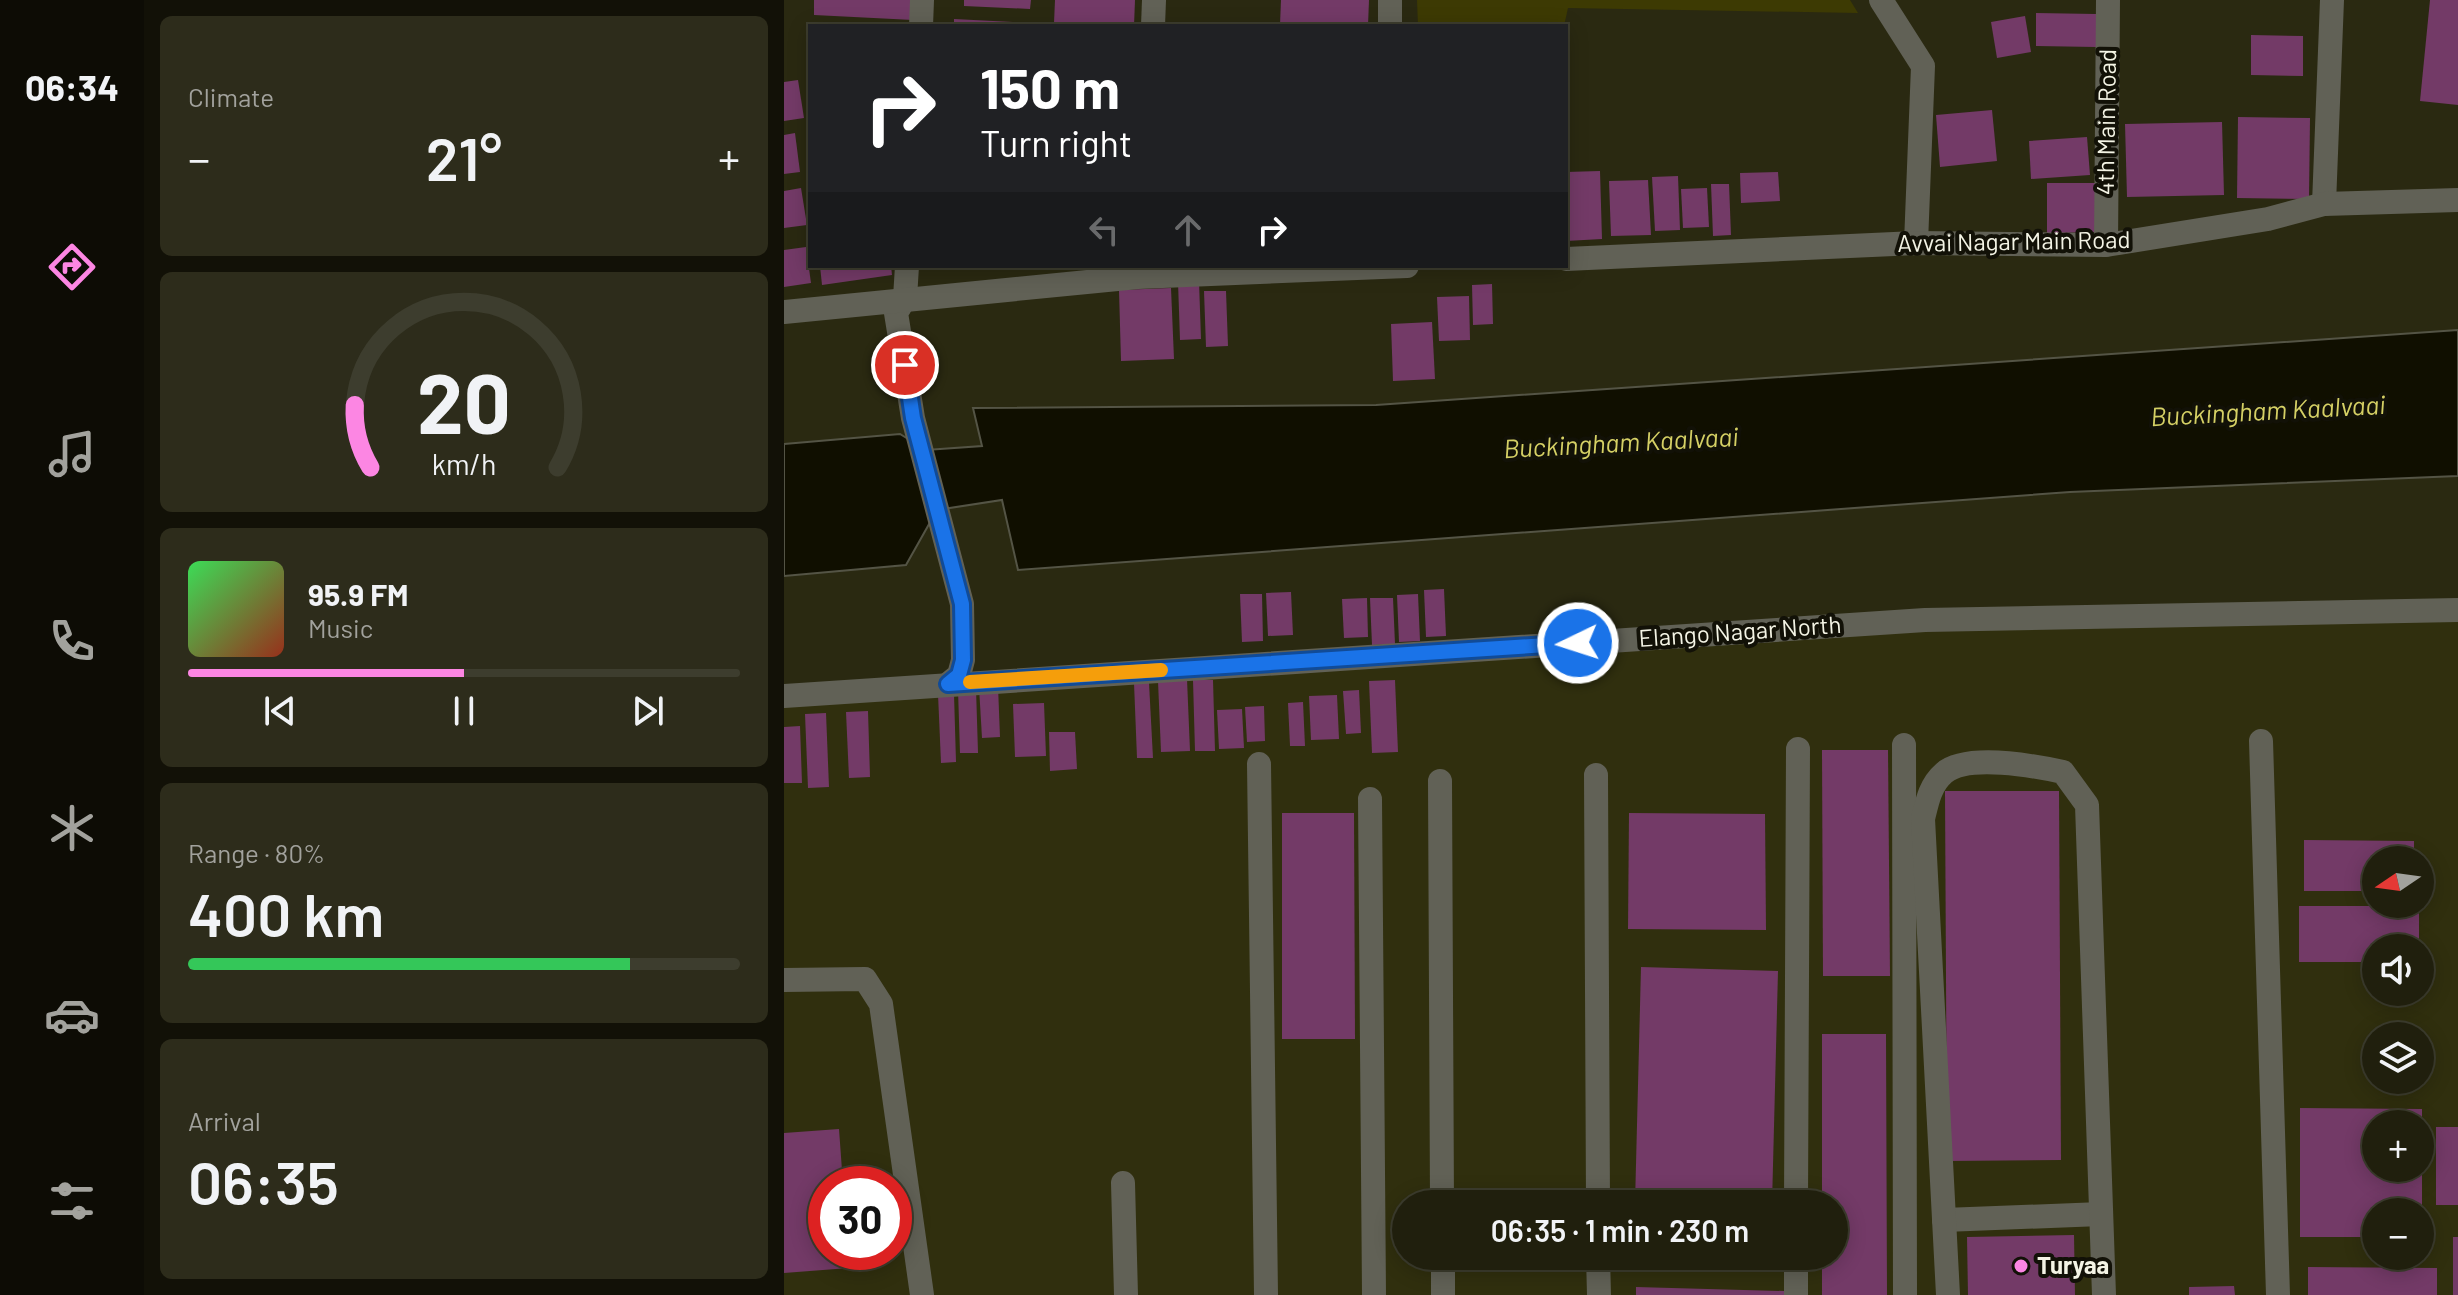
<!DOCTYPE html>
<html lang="en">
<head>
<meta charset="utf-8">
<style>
  :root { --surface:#201f0d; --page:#2d2c1b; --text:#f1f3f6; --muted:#a2a29d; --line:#3d3d2e; --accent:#fc86e3 }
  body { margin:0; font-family:Barlow,sans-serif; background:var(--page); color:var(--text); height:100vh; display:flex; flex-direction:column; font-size:30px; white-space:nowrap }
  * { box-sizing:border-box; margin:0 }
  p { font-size:26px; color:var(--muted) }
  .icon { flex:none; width:44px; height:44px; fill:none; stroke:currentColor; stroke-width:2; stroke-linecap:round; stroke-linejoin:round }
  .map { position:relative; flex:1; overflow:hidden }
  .drawer { display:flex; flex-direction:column; gap:16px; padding:16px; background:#121107; width:640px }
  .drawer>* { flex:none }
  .guide { position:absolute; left:24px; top:24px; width:760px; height:244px; border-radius:0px; box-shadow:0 4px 20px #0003,0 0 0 2px var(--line); background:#202124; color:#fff; overflow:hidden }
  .needle { width:52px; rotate:257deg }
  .controls { position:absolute; left:1578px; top:846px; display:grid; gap:16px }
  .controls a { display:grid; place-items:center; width:72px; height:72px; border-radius:50%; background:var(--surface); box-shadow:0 4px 20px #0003,0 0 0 2px var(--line); font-size:40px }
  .speed { position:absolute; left:24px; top:1166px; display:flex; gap:16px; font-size:40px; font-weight:700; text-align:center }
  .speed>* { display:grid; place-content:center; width:104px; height:104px; border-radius:50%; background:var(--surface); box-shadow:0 4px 20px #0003,0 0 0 2px var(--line); line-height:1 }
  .speed .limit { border:12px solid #d22; background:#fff; color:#111 }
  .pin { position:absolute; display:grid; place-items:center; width:68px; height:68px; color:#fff; margin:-34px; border:4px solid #fff; border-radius:50%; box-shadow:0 2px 8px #0007 }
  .me { position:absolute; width:88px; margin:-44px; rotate:266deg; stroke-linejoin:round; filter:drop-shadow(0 0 6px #0008) }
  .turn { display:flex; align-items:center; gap:28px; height:168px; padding:0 40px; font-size:36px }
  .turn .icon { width:104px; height:104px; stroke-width:2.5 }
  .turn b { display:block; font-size:56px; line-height:68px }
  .lanes { display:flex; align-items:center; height:76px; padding:0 40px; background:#0003; justify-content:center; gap:40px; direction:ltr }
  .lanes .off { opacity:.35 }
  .big { font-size:60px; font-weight:600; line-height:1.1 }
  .drawer .card { flex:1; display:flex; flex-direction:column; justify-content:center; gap:12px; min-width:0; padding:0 28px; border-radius:12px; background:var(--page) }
  .drawer .dial { align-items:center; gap:0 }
  .dial svg { height:208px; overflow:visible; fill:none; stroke:var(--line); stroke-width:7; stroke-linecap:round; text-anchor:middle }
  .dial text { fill:var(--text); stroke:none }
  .song { display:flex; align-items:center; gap:24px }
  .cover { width:96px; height:96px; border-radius:12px; background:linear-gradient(135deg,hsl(130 70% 55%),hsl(10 70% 35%)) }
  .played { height:8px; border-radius:4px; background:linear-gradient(90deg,var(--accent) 50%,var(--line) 50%) }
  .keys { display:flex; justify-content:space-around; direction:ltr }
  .heat { display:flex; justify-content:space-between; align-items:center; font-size:44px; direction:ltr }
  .charge { height:12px; border-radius:6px; background:linear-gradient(90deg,#34c759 80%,var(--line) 0) }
  .trip { position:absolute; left:608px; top:1190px; width:456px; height:80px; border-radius:40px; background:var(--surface); box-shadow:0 4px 20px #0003,0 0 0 2px var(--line); font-weight:600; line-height:80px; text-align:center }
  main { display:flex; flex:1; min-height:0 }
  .dock { display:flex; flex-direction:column; width:144px; justify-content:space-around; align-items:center; background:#0d0c05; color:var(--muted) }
  .dock .icon { width:56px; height:56px }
  .dock .on { color:var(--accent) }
  .dock b { font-size:36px; color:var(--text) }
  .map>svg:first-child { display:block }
  .built { fill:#302f0e; fill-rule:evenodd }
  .green { fill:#3d3a03 }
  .water { fill:#100f00; stroke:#545445; stroke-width:2 }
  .building { fill:#733a67 }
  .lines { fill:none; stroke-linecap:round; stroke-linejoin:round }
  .minor { stroke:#616156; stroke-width:24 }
  .route-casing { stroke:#114b97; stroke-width:20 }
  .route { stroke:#1a73e8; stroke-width:14 }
  .slow { stroke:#f59e0b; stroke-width:14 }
  .poi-dot { fill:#fc86e3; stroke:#121107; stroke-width:3 }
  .labels { text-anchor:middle; stroke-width:8; stroke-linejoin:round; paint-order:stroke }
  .street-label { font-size:24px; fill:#f4f4e5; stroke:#121107 }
  .poi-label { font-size:24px; font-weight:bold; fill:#f4f4e5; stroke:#121107; text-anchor:start }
  .water-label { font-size:26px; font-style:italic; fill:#d5d065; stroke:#121107 }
</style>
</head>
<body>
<main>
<nav class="dock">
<b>06:34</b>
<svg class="icon on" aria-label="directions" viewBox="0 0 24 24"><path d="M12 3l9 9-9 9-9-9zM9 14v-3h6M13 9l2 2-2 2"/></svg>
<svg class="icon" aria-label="music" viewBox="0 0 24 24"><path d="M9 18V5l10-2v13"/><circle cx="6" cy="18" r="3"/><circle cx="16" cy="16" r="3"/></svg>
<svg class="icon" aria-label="phone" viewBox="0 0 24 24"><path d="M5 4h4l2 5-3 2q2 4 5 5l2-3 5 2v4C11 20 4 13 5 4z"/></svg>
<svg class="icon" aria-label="climate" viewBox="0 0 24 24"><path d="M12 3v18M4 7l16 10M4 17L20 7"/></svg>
<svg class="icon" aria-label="car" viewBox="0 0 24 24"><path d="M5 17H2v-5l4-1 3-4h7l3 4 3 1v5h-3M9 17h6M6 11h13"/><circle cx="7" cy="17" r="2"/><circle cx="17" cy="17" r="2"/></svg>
<svg class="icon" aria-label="filters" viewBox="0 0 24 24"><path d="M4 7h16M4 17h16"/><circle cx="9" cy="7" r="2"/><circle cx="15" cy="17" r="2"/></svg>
</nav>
<section class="drawer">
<div class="card"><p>Climate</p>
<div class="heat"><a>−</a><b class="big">21°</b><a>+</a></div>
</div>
<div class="card dial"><svg viewBox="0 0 100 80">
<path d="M14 69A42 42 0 1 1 86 69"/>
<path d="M14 69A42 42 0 0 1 8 45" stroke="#fc86e3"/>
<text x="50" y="56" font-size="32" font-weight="700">20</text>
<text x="50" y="72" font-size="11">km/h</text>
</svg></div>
<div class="card">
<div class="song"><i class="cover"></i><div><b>95.9 FM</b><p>Music</p></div></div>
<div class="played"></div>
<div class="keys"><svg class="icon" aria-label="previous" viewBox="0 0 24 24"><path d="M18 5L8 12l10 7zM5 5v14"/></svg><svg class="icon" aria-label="pause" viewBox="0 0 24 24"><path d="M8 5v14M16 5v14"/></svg><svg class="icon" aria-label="next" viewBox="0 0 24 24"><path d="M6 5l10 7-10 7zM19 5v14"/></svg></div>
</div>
<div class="card"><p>Range · 80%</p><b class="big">400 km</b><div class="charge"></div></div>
<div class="card"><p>Arrival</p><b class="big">06:35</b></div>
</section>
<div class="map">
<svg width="1674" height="1295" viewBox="0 0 1674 1295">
  <rect width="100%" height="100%" fill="#2a2911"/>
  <path class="built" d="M1674 604V1295H0V688ZM1592 860H1636V904H1592ZM1592 948H1636V992H1592ZM1592 1036H1636V1080H1592ZM1592 1124H1636V1168H1592ZM42 1184H110V1252H42ZM622 1204H1050V1256H622ZM1592 1212H1636V1256H1592Z"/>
  <polygon class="green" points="633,0 1066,0 1074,13 784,8 780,26 634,26"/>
  <polygon class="water" points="1674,330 1674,476 1286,492 234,570 218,500 153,510 122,565 0,576 0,444 116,434 142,450 198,446 189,408 592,405"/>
  <g class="building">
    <polygon points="30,0 130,0 129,20 30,15"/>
    <polygon points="180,0 247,0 246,9 180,6"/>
    <polygon points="271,0 351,0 350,26 270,23"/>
    <polygon points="497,0 585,0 584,26 496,25"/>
    <polygon points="1646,0 1674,0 1674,105 1636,101"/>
    <polygon points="1252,13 1312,14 1312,47 1252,46"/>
    <polygon points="1241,16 1247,52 1213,58 1207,22"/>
    <polygon points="170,19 249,23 249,26 170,26"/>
    <polygon points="1467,35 1519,36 1519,76 1467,75"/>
    <polygon points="14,80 20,118 0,121 0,82"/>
    <polygon points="1208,110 1213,161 1156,167 1152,115"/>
    <polygon points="1454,117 1526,118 1525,199 1453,198"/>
    <polygon points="1438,122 1440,195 1343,197 1341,124"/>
    <polygon points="11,133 16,172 0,174 0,135"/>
    <polygon points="1303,137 1306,175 1247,179 1245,141"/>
    <polygon points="816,171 818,239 782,241 782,172"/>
    <polygon points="994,172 996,201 957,203 956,173"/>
    <polygon points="894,176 896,230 871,231 868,177"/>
    <polygon points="864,180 867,235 827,236 825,181"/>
    <polygon points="1263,183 1312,183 1313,232 1263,233"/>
    <polygon points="927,184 945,184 947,235 929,236"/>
    <polygon points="17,188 23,225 0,228 0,191"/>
    <polygon points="923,188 925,227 899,228 897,189"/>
    <polygon points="22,247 27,283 0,287 0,250"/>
    <polygon points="36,266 107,266 108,275 38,285"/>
    <polygon points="415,281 417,339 396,340 394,282"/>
    <polygon points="708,284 709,324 689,325 688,285"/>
    <polygon points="387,288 390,359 337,361 335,290"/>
    <polygon points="420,291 442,291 444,346 422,347"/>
    <polygon points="685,296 686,340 655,341 653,297"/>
    <polygon points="648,322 651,379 609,381 607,324"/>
    <polygon points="660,589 662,636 642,637 640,590"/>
    <polygon points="507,592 509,635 484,636 482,593"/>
    <polygon points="456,594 478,594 479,641 458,642"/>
    <polygon points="634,594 636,641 615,642 613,595"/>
    <polygon points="583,598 584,637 560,638 558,599"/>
    <polygon points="586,598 609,598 611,644 588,645"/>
    <polygon points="403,679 406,751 377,752 374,681"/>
    <polygon points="409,680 429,680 431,751 411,751"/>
    <polygon points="611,680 614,752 588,753 585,681"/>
    <polygon points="350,683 365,683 369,758 353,758"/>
    <polygon points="214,686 216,737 198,738 195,687"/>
    <polygon points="192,689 194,753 176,753 174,690"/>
    <polygon points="575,690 577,733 562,734 559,691"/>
    <polygon points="154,694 170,694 172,762 157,763"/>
    <polygon points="553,695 555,739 527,740 525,696"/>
    <polygon points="519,702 521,746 506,746 504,703"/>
    <polygon points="260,703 262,756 231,757 229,704"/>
    <polygon points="480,706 481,741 463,742 461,707"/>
    <polygon points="458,709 460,748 435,749 433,710"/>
    <polygon points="84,711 86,777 65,778 62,712"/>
    <polygon points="42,713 45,787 24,788 21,714"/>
    <polygon points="16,726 18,783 0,783 0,727"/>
    <polygon points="265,732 291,732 293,769 266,771"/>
    <polygon points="1038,750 1104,750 1106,976 1039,976"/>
    <polygon points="1161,791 1275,791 1277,1160 1163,1161"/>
    <polygon points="498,813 570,813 571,1039 498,1039"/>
    <polygon points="845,813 981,814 982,930 844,929"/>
    <polygon points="1520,840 1630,841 1630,860 1592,860 1592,891 1520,891"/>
    <polygon points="1515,906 1635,906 1635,948 1592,948 1592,962 1515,962"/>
    <polygon points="857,967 994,971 988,1204 851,1204"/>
    <polygon points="1038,1034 1102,1034 1103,1295 1038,1295 1038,1256 1050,1256 1050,1204 1038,1204"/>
    <polygon points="1516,1108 1638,1109 1638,1124 1592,1124 1592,1168 1638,1168 1638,1212 1592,1212 1592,1237 1516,1237"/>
    <rect x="1652" y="1127" width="22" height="78"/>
    <polygon points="55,1129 59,1184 42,1184 42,1252 64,1252 65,1268 0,1273 0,1133"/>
    <polygon points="1290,1235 1291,1295 1184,1295 1183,1237"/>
    <rect x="1669" y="1237" width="5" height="58"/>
    <polygon points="1524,1267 1653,1268 1653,1295 1524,1295"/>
    <polygon points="1450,1286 1451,1295 1405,1295 1405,1287"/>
    <polygon points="852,1287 1000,1291 1000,1295 852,1295"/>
  </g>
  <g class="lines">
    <g class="minor">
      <polyline points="606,0 606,26"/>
      <polyline points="1097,0 1139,66 1132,243"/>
      <polyline points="137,26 138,0"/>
      <polyline points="369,26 370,0"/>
      <polyline points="1540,204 1548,0"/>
      <polyline points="1322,245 1324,0"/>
      <polyline points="782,259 1132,243 1322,245 1484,219 1540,204 1674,200"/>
      <polyline points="123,266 121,298 112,313 129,418 178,604 179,660 175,675 164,684"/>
      <polyline points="0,312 354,277 623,266"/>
      <polyline points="0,696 1141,620 1674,610"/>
      <polyline points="1477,741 1494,1295"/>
      <polyline points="1120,745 1121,1295"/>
      <polyline points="475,764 482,1295"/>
      <polyline points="812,775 814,1204"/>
      <polyline points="656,781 658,1204"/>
      <polyline points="586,799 590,1295"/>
      <polyline points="0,980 81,979 97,1004 138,1295"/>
      <polyline points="339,1183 342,1295"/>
      <polyline points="1012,1204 1014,749"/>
      <polyline points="1160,1220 1317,1214"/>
      <polyline points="659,1256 659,1295"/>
      <polyline points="814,1256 815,1295"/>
      <polyline points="1012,1295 1012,1256"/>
      <path d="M1164 1295 1139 819C1143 802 1146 785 1160 773 1183 753 1251 766 1279 772L1303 805 1320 1295"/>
    </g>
  </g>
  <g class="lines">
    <defs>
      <polyline id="route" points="121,365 129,418 178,604 179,660 175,675 164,684 794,643"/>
    </defs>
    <use href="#route" class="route-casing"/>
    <use href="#route" class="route"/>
    <polyline class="slow" points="186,682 377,670"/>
  </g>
  <circle class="poi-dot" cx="1237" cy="1266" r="8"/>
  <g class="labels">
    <g class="street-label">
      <text transform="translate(1323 122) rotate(-89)" y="8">4th Main Road</text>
      <text transform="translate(1230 242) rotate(-1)" y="8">Avvai Nagar Main Road</text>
      <text transform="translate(956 632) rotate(-4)" y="8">Elango Nagar North</text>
    </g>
    <g class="poi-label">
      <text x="1253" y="1274">Turyaa</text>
    </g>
    <g class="water-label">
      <text transform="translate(1484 411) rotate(-3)" y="9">Buckingham Kaalvaai</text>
      <text transform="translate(837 443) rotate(-3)" y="9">Buckingham Kaalvaai</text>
    </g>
  </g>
</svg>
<div class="controls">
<a><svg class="needle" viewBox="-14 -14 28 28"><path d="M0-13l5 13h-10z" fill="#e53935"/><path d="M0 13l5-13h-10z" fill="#a2a29d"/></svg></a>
<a><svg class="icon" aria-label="sound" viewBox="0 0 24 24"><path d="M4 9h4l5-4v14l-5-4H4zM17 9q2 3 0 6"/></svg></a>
<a><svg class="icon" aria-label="layers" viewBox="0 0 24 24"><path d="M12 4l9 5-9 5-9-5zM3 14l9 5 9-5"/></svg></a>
<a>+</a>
<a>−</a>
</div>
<div class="speed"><div class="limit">30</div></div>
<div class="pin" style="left:121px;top:365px;background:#d93025"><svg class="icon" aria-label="arrive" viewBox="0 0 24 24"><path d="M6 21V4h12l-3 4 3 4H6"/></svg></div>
<svg class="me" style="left:794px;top:643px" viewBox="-20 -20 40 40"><circle r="17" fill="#1a73e8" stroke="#fff" stroke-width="3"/><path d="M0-11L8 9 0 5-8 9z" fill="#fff"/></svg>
<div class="trip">06:35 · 1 min · 230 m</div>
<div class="guide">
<div class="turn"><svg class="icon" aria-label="right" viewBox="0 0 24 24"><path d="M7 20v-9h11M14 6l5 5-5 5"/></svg><div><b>150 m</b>Turn right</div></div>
<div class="lanes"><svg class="icon off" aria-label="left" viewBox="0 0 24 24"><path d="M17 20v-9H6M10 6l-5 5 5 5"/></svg><svg class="icon off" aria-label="ahead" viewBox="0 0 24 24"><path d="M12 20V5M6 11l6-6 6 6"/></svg><svg class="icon" aria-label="right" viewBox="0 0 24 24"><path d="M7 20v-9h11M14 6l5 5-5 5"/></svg></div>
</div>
</div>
</main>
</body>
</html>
